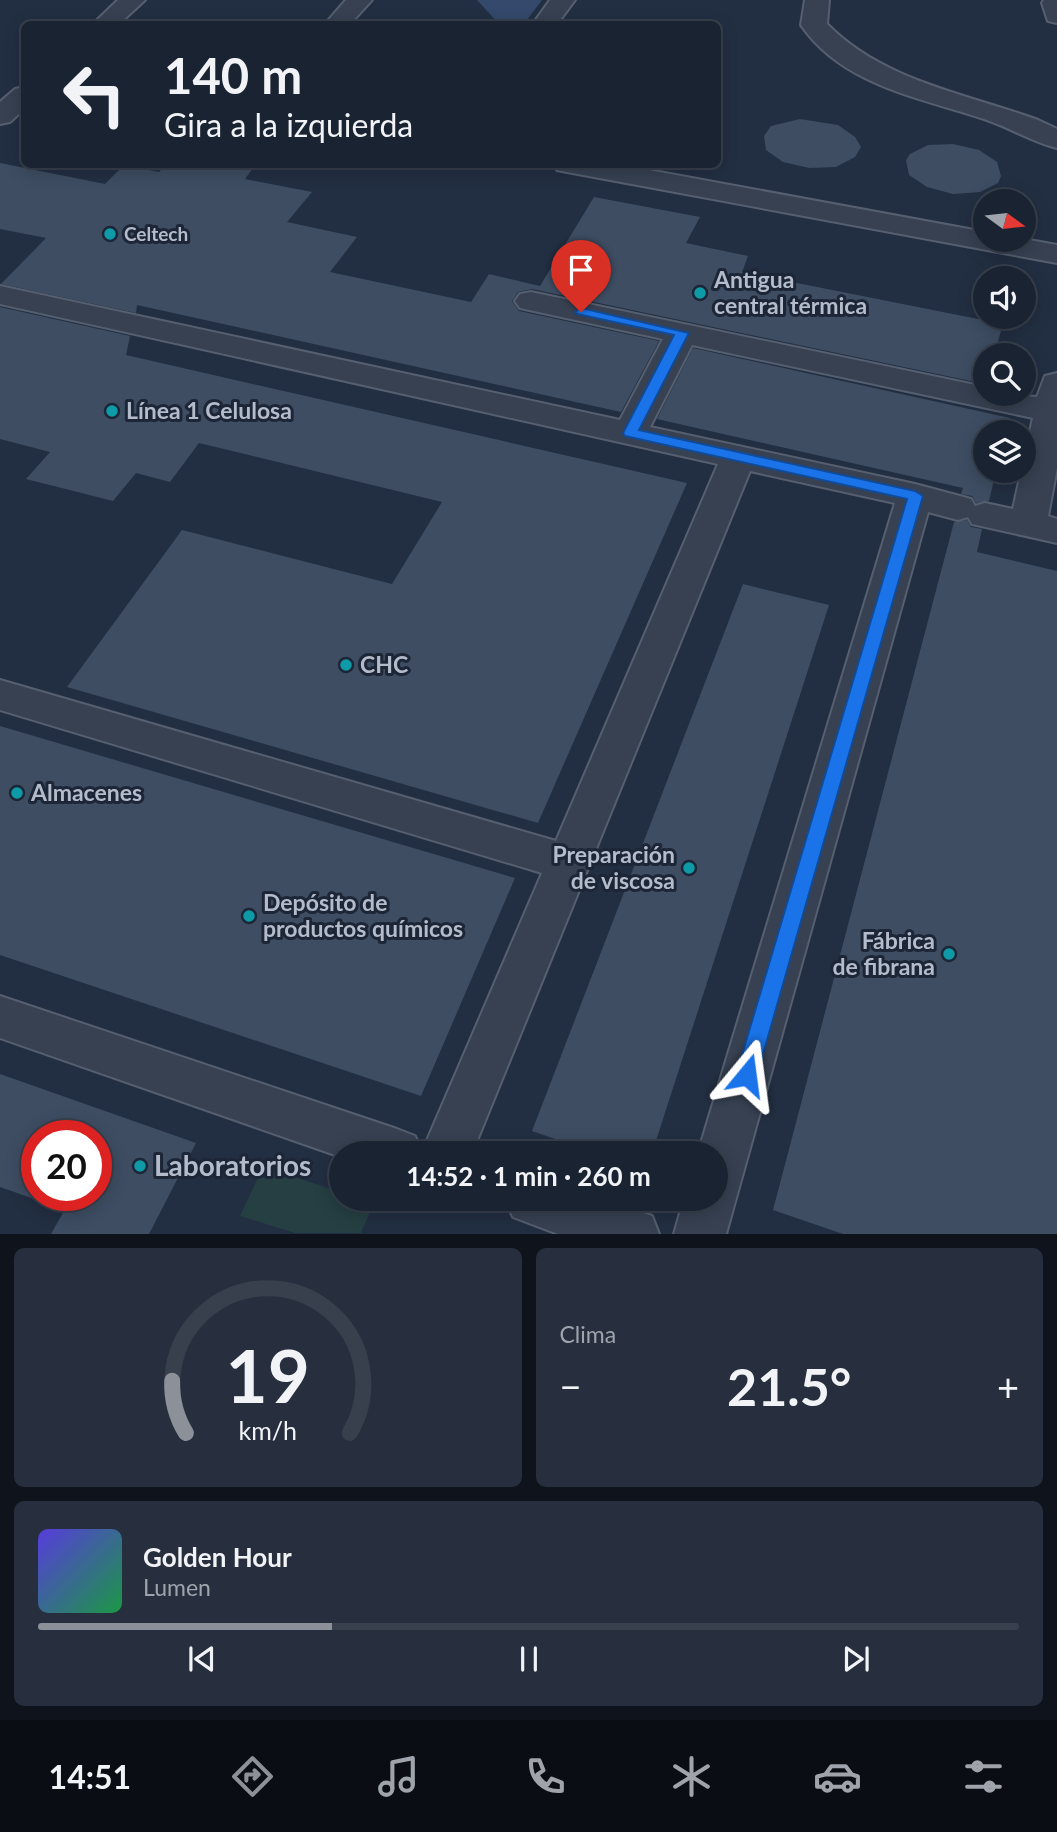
<!DOCTYPE html>
<html lang="es">
<head>
<meta charset="utf-8">
<style>
  :root { --surface:#1a2332; --page:#272f3e; --text:#f1f3f6; --muted:#9fa4ac; --line:#38404d; --accent:#8c9099 }
  body { margin:0; font-family:Lato,sans-serif; background:var(--page); color:var(--text); height:100vh; display:flex; flex-direction:column; font-size:26px; white-space:nowrap }
  * { box-sizing:border-box; margin:0 }
  p { font-size:23px; color:var(--muted) }
  .icon { flex:none; width:38px; height:38px; fill:none; stroke:currentColor; stroke-width:2; stroke-linecap:round; stroke-linejoin:round }
  .map { position:relative; height:1234px; overflow:hidden }
  .drawer { display:flex; flex-direction:column; gap:14px; padding:14px; background:#0e131c; flex:1 }
  .drawer>* { flex:none }
  .banner { position:absolute; left:21px; top:21px; width:700px; height:147px; border-radius:10px; box-shadow:0 4px 18px #0003,0 0 0 2px var(--line); background:#1a2332; color:var(--text); overflow:hidden }
  .needle { width:46px; rotate:105deg }
  .tools { position:absolute; left:973px; top:189px; display:grid; gap:14px }
  .tools a { display:grid; place-items:center; width:63px; height:63px; border-radius:50%; background:var(--surface); box-shadow:0 4px 18px #0003,0 0 0 2px var(--line); font-size:35px }
  .speed { position:absolute; left:21px; top:1120px; display:flex; gap:14px; font-size:35px; font-weight:700; text-align:center }
  .speed>* { display:grid; place-content:center; width:91px; height:91px; border-radius:50%; background:var(--surface); box-shadow:0 4px 18px #0003,0 0 0 2px var(--line); line-height:1 }
  .speed .limit { border:10px solid #d22; background:#fff; color:#111 }
  .pin { position:absolute; display:grid; place-items:center; width:60px; height:60px; color:#fff; margin:-72px -30px; border-radius:50% 50% 50% 0; rotate:-45deg; box-shadow:0 0 7px #0007 }
  .pin .icon { rotate:45deg }
  .me { position:absolute; width:77px; margin:-38px; rotate:16deg; stroke-linejoin:round; filter:drop-shadow(0 0 5px #0008) }
  .turn { display:flex; align-items:center; gap:24px; height:147px; padding:0 28px; font-size:32px }
  .turn .icon { width:91px; height:91px; stroke-width:2.5 }
  .turn b { display:block; font-size:49px; line-height:60px }
  .big { font-size:52px; font-weight:700; line-height:1.1 }
  .drawer .widget { flex:1; display:flex; flex-direction:column; justify-content:center; gap:10px; min-width:0; padding:0 24px; border-radius:10px; background:var(--page) }
  .drawer .dial { align-items:center; gap:0 }
  .dial svg { height:182px; overflow:visible; fill:none; stroke:var(--line); stroke-width:7; stroke-linecap:round; text-anchor:middle }
  .dial text { fill:var(--text); stroke:none }
  .song { display:flex; align-items:center; gap:21px }
  .cover { width:84px; height:84px; border-radius:10px; background:linear-gradient(135deg,hsl(250 70% 55%),hsl(140 70% 35%)) }
  .played { height:7px; border-radius:4px; background:linear-gradient(90deg,var(--accent) 30%,var(--line) 30%) }
  .keys { display:flex; justify-content:space-around; direction:ltr }
  .heat { display:flex; justify-content:space-between; align-items:center; font-size:38px; direction:ltr }
  .drawer .tiles { flex:1; display:grid; gap:14px; grid-template-columns:1fr 1fr }
  .widget:last-child { grid-column:span 2 }
  .trip { position:absolute; left:329px; top:1141px; width:399px; height:70px; border-radius:35px; background:var(--surface); box-shadow:0 4px 18px #0003,0 0 0 2px var(--line); font-weight:700; line-height:70px; text-align:center }
  .tab-bar { display:flex; height:112px; justify-content:space-around; align-items:center; background:#0a0e14; color:var(--muted) }
  .tab-bar .icon { width:49px; height:49px }
  .tab-bar .selected { color:var(--accent) }
  .tab-bar b { font-size:32px; color:var(--text) }
  .map>svg:first-child { display:block }
  .green { fill:#253f43 }
  .water { fill:#34496b }
  .building { fill:#3e4d62 }
  .lines { fill:none; stroke-linecap:round; stroke-linejoin:round }
  .minor-casing { stroke:#555f6f; stroke-width:4 }
  .minor { fill:#374152; fill-rule:evenodd }
  .route { fill:#1a73e8; stroke:#114b97; stroke-width:2 }
  .culture-dot { fill:#0f9aa8; stroke:#1c2637; stroke-width:2.5 }
  .labels { text-anchor:middle; stroke-width:6; stroke-linejoin:round; paint-order:stroke }
  .far-poi-label { font-size:19px; font-weight:bold; fill:#b4bccc; stroke:#1c2637; text-anchor:start }
  .poi-label { font-size:23px; font-weight:bold; fill:#b4bccc; stroke:#1c2637; text-anchor:start }
  .near-poi-label { font-size:28px; font-weight:bold; fill:#b4bccc; stroke:#1c2637; text-anchor:start }
</style>
</head>
<body>
<div class="map">
<svg width="1057" height="1234" viewBox="0 0 1057 1234">
  <rect width="100%" height="100%" fill="#222f42"/>
  <polygon class="green" points="263,1167 341,1192 341,1199 374,1202 361,1233 295,1233 240,1216"/>
  <polygon class="water" points="477,0 542,0 524,24 499,24"/>
  <g class="building">
    <polygon points="800,119 838,125 855,137 861,147 855,157 836,167 809,168 783,162 766,150 764,136 771,126"/>
    <polygon points="953,144 979,150 997,162 1001,176 998,183 980,192 953,194 927,187 909,175 906,160 910,154 928,145"/>
    <polygon points="0,163 105,184 124,165 159,172 167,164 256,164 245,179 312,192 287,222 357,237 330,272 471,302 489,274 540,286 594,197 700,217 686,243 748,256 742,272 1003,324 994,355 985,355 985,384 532,289 518,292 512,301 519,311 659,341 621,412 137,305 136,313 1,284 46,238 0,229"/>
    <polygon points="0,307 130,336 126,355 687,483 538,823 67,687 182,530 392,584 442,502 199,443 170,482 136,473 113,501 26,479 50,452 0,439"/>
    <polygon points="693,348 1010,418 1006,432 985,432 985,471 996,471 989,501 976,503 972,496 961,494 963,488 657,419"/>
    <polygon points="967,520 971,527 982,529 977,552 1057,571 1057,1234 843,1234 773,1210 954,522"/>
    <polygon points="743,584 829,605 652,1153 596,1153 532,1131"/>
    <polygon points="0,726 515,878 421,1096 0,955"/>
    <polygon points="0,1074 196,1143 149,1234 51,1234 73,1195 96,1195 96,1136 37,1136 37,1200 0,1187"/>
  </g>
  <g class="lines">
    <defs>
      <g id="minor">
        <polygon points="118,0 145,0 119,24 93,24"/>
        <polygon points="346,0 372,0 350,24 325,24"/>
        <polygon points="550,0 575,0 557,24 533,24"/>
        <path d="M805 0H829L827 24C883 81 964 93 1038 120L1057 129V148C1033 142 1010 128 987 120 922 98 843 86 801 25Z"/>
        <polygon points="1044,0 1057,0 1057,23 1048,21 1042,3"/>
        <polygon points="24,87 24,109 10,122 0,124 0,102 15,89"/>
        <polygon points="553,164 616,164 985,232 985,240 1024,239 1057,245 1057,263 567,172 557,170"/>
        <path d="M0 286 620 420 663 339 520 308 515 301 520 294 531 292 985 387V394L1037 397 1045 376 1057 373V468L1048 516 1057 519V543L972 524 968 517 958 520 928 512 726 1234H674L684 1199H716V1153H698L895 503 750 471 472 1153H341V1157L0 1038V996L397 1129 415 1136 422 1152 542 873 0 710V680L556 841 718 464 0 304ZM692 345 1033 418 1013 509 985 503 975 506 971 499 915 484 650 427Z"/>
        <polygon points="505,1199 604,1199 652,1216 659,1234 558,1234 513,1217"/>
      </g>
    </defs>
    <use href="#minor" class="minor-casing"/>
    <use href="#minor" class="minor"/>
  </g>
  <polygon class="route" points="581,308 689,333 639,430 915,491 923,496 757,1075 754,1081 747,1084 739,1081 736,1075 907,499 625,436 623,433 674,335 577,314 575,312"/>
  <g class="culture-dot">
    <circle cx="110" cy="234" r="7"/>
    <circle cx="700" cy="293" r="7"/>
    <circle cx="112" cy="411" r="7"/>
    <circle cx="346" cy="665" r="7"/>
    <circle cx="17" cy="793" r="7"/>
    <circle cx="689" cy="868" r="7"/>
    <circle cx="249" cy="916" r="7"/>
    <circle cx="949" cy="954" r="7"/>
    <circle cx="140" cy="1166" r="7"/>
  </g>
  <g class="labels">
    <g class="far-poi-label">
      <text x="124" y="241">Celtech</text>
    </g>
    <g class="poi-label">
      <text x="714" y="288">Antigua<tspan x="714" dy="26">central térmica</tspan></text>
      <text x="126" y="419">Línea 1 Celulosa</text>
      <text x="360" y="673">CHC</text>
      <text x="31" y="801">Almacenes</text>
      <text x="675" y="863" text-anchor="end">Preparación<tspan x="675" dy="26">de viscosa</tspan></text>
      <text x="263" y="911">Depósito de<tspan x="263" dy="26">productos químicos</tspan></text>
      <text x="935" y="949" text-anchor="end">Fábrica<tspan x="935" dy="26">de fibrana</tspan></text>
    </g>
    <g class="near-poi-label">
      <text x="154" y="1176">Laboratorios</text>
    </g>
  </g>
</svg>
<div class="tools">
<a><svg class="needle" viewBox="-14 -14 28 28"><path d="M0-13l5 13h-10z" fill="#e53935"/><path d="M0 13l5-13h-10z" fill="#9fa4ac"/></svg></a>
<a><svg class="icon" aria-label="sound" viewBox="0 0 24 24"><path d="M4 9h4l5-4v14l-5-4H4zM17 9q2 3 0 6"/></svg></a>
<a><svg class="icon" aria-label="search" viewBox="0 0 24 24"><circle cx="10" cy="10" r="6"/><path d="M15 15l6 6"/></svg></a>
<a><svg class="icon" aria-label="layers" viewBox="0 0 24 24"><path d="M12 4l9 5-9 5-9-5zM3 14l9 5 9-5"/></svg></a>
</div>
<div class="speed"><div class="limit">20</div></div>
<div class="pin" style="left:581px;top:312px;background:#d93025"><svg class="icon" aria-label="arrive" viewBox="0 0 24 24"><path d="M6 21V4h12l-3 4 3 4H6"/></svg></div>
<svg class="me" style="left:747px;top:1075px" viewBox="-20 -20 40 40"><path d="M0-17L14 15 0 8-14 15z" fill="#1a73e8" stroke="#fff" stroke-width="4"/></svg>
<div class="trip">14:52 · 1 min · 260 m</div>
<div class="banner">
<div class="turn"><svg class="icon" aria-label="left" viewBox="0 0 24 24"><path d="M17 20v-9H6M10 6l-5 5 5 5"/></svg><div><b>140 m</b>Gira a la izquierda</div></div>
</div>
</div>
<section class="drawer">
<div class="tiles">
<div class="widget dial"><svg viewBox="0 0 100 80">
<path d="M14 69A42 42 0 1 1 86 69"/>
<path d="M14 69A42 42 0 0 1 8 46" stroke="#8c9099"/>
<text x="50" y="56" font-size="32" font-weight="700">19</text>
<text x="50" y="72" font-size="11">km/h</text>
</svg></div>
<div class="widget"><p>Clima</p>
<div class="heat"><a>−</a><b class="big">21.5°</b><a>+</a></div>
</div>
<div class="widget">
<div class="song"><i class="cover"></i><div><b>Golden Hour</b><p>Lumen</p></div></div>
<div class="played"></div>
<div class="keys"><svg class="icon" aria-label="previous" viewBox="0 0 24 24"><path d="M18 5L8 12l10 7zM5 5v14"/></svg><svg class="icon" aria-label="pause" viewBox="0 0 24 24"><path d="M8 5v14M16 5v14"/></svg><svg class="icon" aria-label="next" viewBox="0 0 24 24"><path d="M6 5l10 7-10 7zM19 5v14"/></svg></div>
</div>
</div>
</section>
<nav class="tab-bar">
<b>14:51</b>
<svg class="icon selected" aria-label="directions" viewBox="0 0 24 24"><path d="M12 3l9 9-9 9-9-9zM9 14v-3h6M13 9l2 2-2 2"/></svg>
<svg class="icon" aria-label="music" viewBox="0 0 24 24"><path d="M9 18V5l10-2v13"/><circle cx="6" cy="18" r="3"/><circle cx="16" cy="16" r="3"/></svg>
<svg class="icon" aria-label="phone" viewBox="0 0 24 24"><path d="M5 4h4l2 5-3 2q2 4 5 5l2-3 5 2v4C11 20 4 13 5 4z"/></svg>
<svg class="icon" aria-label="climate" viewBox="0 0 24 24"><path d="M12 3v18M4 7l16 10M4 17L20 7"/></svg>
<svg class="icon" aria-label="car" viewBox="0 0 24 24"><path d="M5 17H2v-5l4-1 3-4h7l3 4 3 1v5h-3M9 17h6M6 11h13"/><circle cx="7" cy="17" r="2"/><circle cx="17" cy="17" r="2"/></svg>
<svg class="icon" aria-label="filters" viewBox="0 0 24 24"><path d="M4 7h16M4 17h16"/><circle cx="9" cy="7" r="2"/><circle cx="15" cy="17" r="2"/></svg>
</nav>
</body>
</html>
